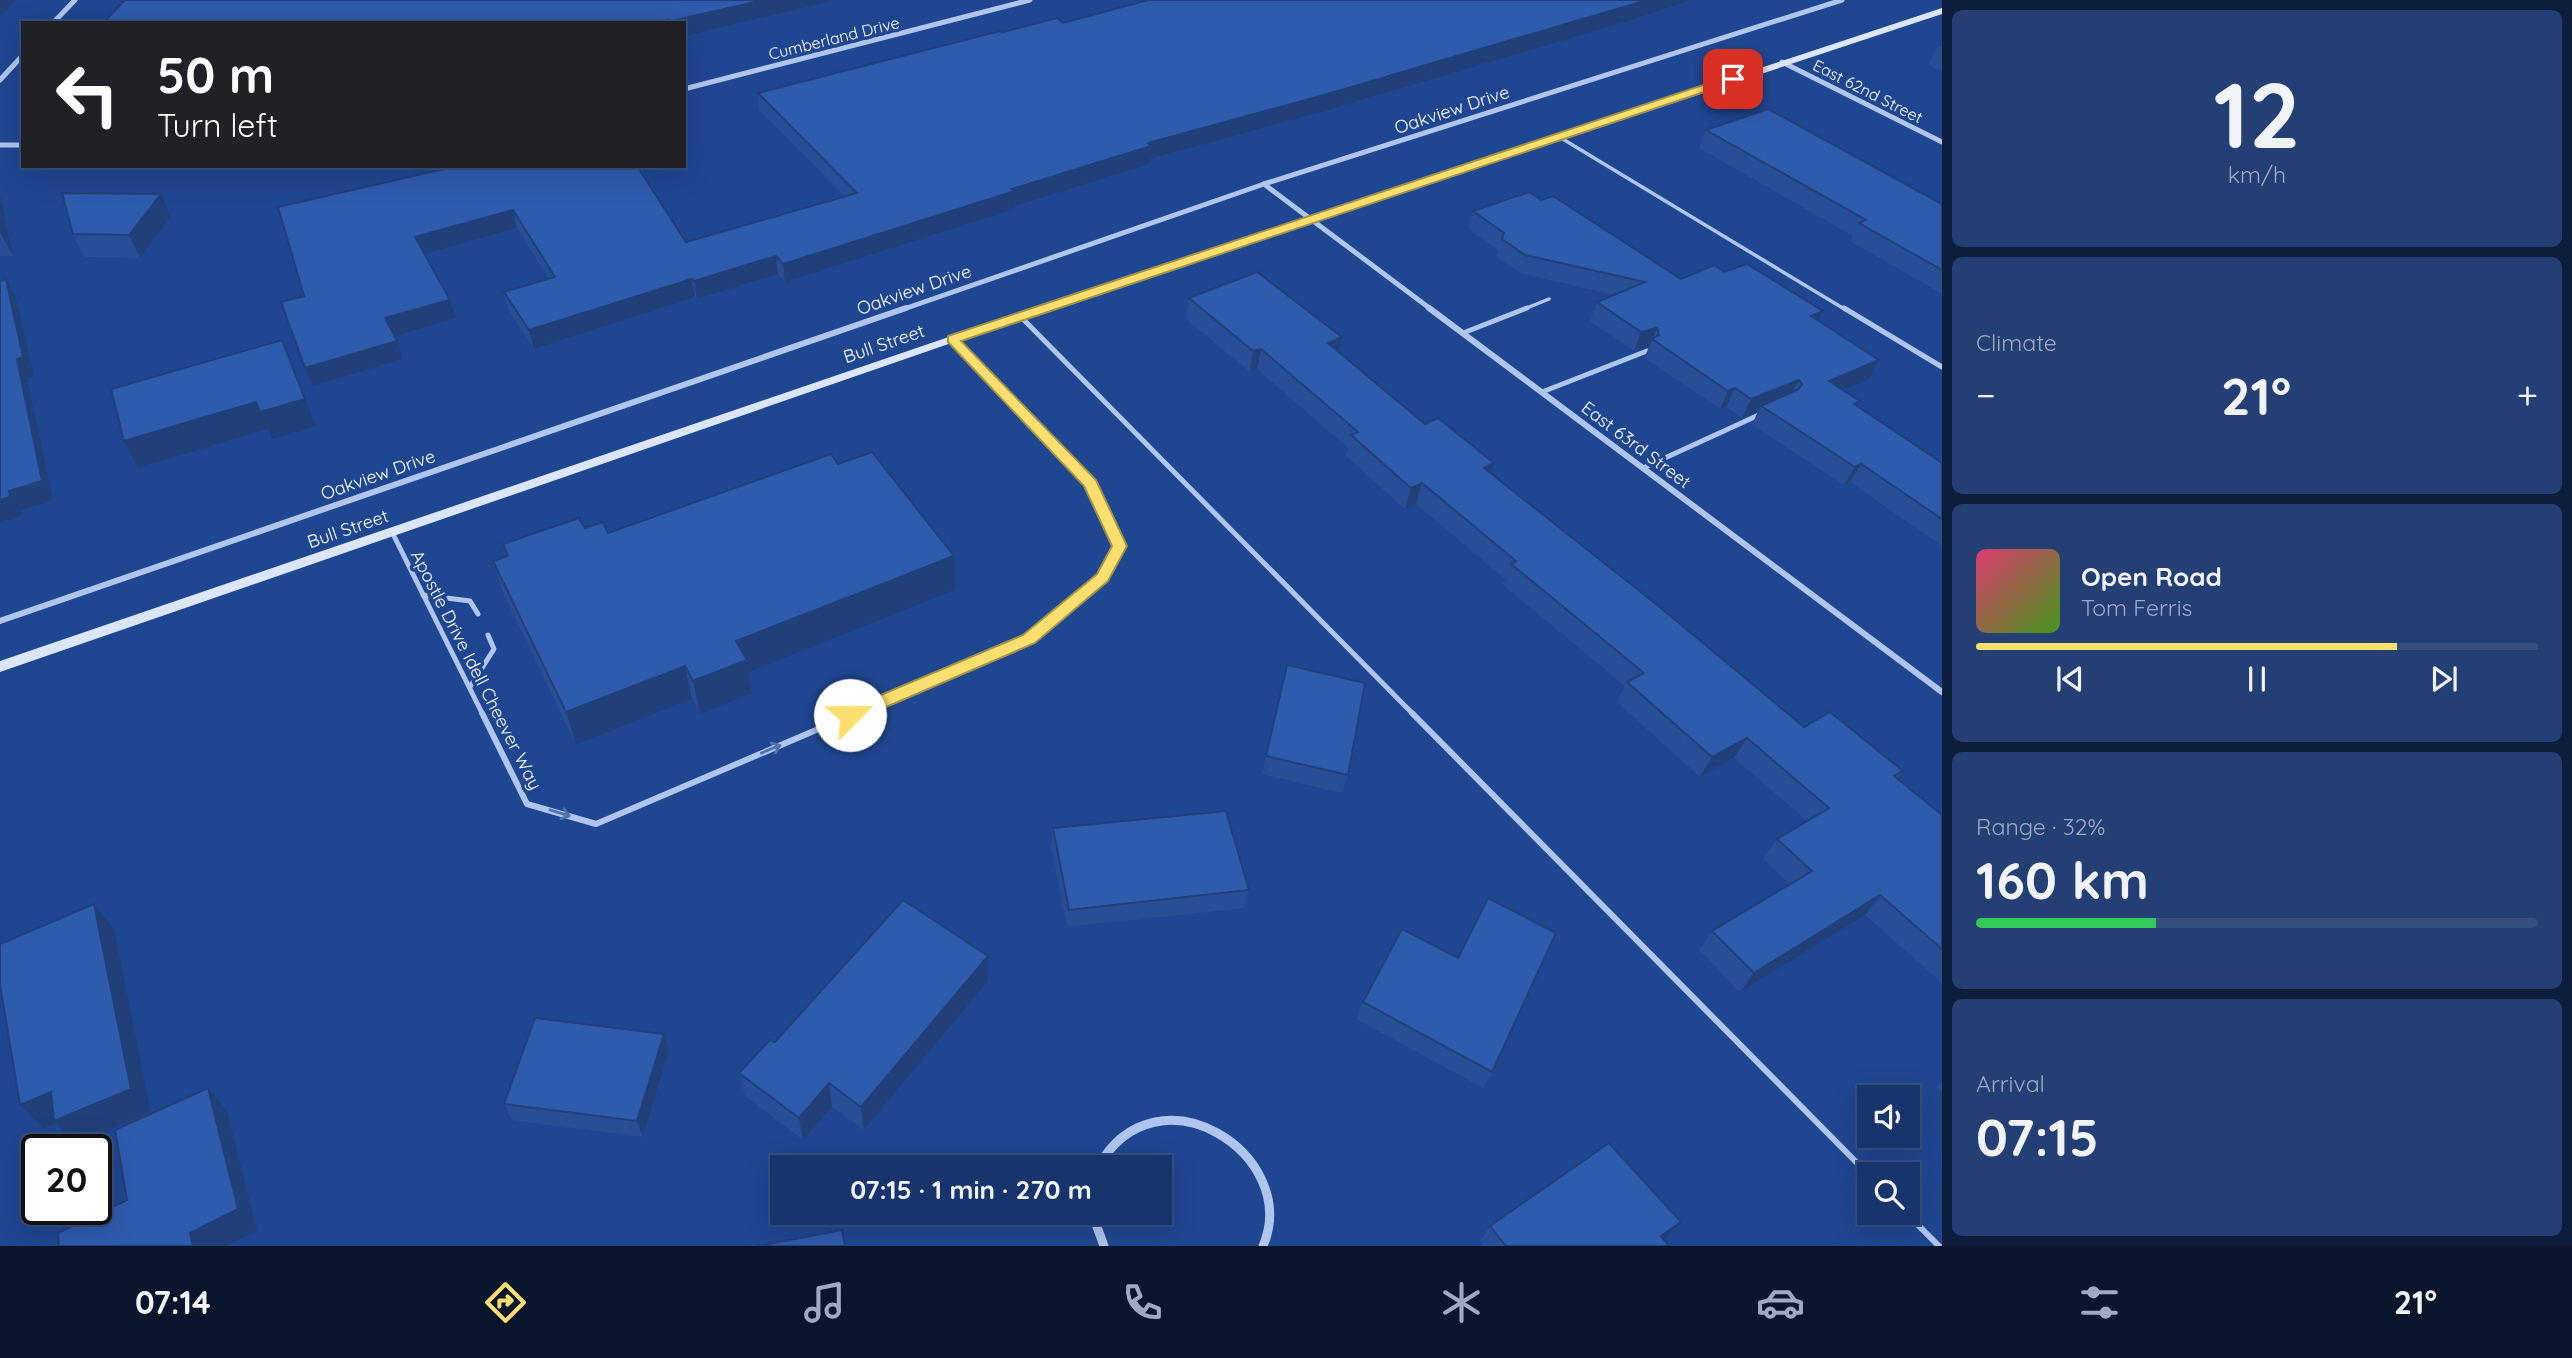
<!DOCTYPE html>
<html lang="en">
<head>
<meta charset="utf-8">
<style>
  :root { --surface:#17346c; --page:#243f74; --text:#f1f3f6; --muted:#9eaac2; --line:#364f7f; --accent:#fbe06f }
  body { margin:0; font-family:Quicksand,sans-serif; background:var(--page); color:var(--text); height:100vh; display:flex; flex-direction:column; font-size:26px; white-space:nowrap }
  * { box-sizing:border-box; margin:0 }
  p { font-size:23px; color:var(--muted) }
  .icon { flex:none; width:38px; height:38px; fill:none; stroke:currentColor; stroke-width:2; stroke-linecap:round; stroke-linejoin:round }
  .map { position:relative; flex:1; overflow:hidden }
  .sheet { display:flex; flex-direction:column; gap:10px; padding:10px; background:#0d1d3b; width:630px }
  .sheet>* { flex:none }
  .top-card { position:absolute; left:21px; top:21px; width:665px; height:147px; border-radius:0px; box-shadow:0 7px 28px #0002,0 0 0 2px var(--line); background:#202124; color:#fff; overflow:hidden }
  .tools { position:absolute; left:1857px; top:1085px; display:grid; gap:14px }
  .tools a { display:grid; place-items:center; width:63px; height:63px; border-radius:0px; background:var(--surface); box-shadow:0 7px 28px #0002,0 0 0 2px var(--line); font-size:35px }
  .speed { position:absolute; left:21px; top:1134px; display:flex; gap:14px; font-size:35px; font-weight:700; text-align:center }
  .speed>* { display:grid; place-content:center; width:91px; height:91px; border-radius:50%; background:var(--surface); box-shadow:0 7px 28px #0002,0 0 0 2px var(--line); line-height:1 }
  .speed .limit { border:4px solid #111; border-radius:10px; background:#fff; color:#111 }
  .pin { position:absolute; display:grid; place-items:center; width:60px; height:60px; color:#fff; margin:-30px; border-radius:14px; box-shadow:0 4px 10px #0006 }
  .me { position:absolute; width:77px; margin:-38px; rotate:67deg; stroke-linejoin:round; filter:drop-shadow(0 0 5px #0008) }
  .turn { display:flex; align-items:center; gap:24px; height:147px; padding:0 21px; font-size:32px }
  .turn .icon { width:91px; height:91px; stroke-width:2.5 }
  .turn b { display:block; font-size:49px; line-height:60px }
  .big { font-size:52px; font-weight:800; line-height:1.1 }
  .sheet .card { flex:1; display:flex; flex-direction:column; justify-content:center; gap:10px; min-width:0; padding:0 24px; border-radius:10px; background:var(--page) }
  .sheet .dial { align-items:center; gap:0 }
  .dial b { font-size:91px; line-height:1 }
  .song { display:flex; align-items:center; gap:21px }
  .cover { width:84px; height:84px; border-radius:10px; background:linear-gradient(135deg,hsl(340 70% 55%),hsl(100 70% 35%)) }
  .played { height:7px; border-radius:4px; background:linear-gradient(90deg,var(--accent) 75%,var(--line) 75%) }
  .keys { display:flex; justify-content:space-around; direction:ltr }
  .heat { display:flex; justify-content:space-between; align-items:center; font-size:38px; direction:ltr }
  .charge { height:10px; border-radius:5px; background:linear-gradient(90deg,#34c759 32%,var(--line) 0) }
  .trip { position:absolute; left:770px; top:1155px; width:402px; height:70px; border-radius:0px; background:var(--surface); box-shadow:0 7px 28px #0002,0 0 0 2px var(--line); font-weight:800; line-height:70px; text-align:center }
  .menu { display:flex; height:112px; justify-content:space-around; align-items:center; background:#09152b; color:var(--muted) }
  .menu .icon { width:49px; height:49px }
  .menu .current { color:var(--accent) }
  .menu b { font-size:32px; color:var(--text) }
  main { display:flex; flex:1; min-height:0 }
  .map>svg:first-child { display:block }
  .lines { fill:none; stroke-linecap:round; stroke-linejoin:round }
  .lane-far2 { stroke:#afc5ed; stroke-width:3.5 }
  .lane-far1 { stroke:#afc5ed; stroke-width:5 }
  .lane { stroke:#afc5ed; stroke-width:6 }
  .street-far2 { stroke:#afc5ed; stroke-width:5 }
  .street-far1 { stroke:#afc5ed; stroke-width:6 }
  .street { stroke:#afc5ed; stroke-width:9 }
  .secondary { fill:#dce6fa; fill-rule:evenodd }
  .wall { fill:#284e95 }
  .shaded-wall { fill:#214079 }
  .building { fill:#2f5bad; stroke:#214079; stroke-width:2 }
  .oneway { stroke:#5172b1 }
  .route { fill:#fbe06f; stroke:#a39248; stroke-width:2 }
  .labels { text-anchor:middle; stroke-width:7; stroke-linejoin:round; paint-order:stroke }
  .far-street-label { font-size:16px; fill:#fff; stroke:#1f4690 }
  .street-label { font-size:18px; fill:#fff; stroke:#1f4690 }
</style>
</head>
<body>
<main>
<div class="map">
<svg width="1942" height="1246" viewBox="0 0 1942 1246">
  <rect width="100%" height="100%" fill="#1f4690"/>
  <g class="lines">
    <g class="lane-far2">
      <polyline points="1561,138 1846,310"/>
      <polyline points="1522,310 1549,299"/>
    </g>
    <g class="lane-far1">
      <polyline points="1844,308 1942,367"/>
      <polyline points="1020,316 1414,715"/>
      <polyline points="1463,333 1527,308"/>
      <polyline points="1542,392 1647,351"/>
      <polyline points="1643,468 1761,414"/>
      <polyline points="392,532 483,715"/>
      <polyline points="423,595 470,601 478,614"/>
      <polyline points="470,687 494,649 488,635"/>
      <polyline points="851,715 1029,639 1103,577 1119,546 1091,484 952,339"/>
    </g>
    <g class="lane">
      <polyline points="482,713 527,804 596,824 856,713"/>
      <polyline points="1412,713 1869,1175"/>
      <polyline points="1906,1213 1939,1246"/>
    </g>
    <g class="street-far2">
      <polyline points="53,23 75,0"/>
      <polyline points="1782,62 1942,142"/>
      <polyline points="0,80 23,55"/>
      <polyline points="684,89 1030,0"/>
      <polyline points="0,145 23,145"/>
      <polyline points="1264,184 1432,310"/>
      <polyline points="901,310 1264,184 1842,0"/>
    </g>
    <g class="street-far1">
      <polyline points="1429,308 1942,692"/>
      <polyline points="0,621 906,308"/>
    </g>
    <g class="street">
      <path d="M1098 1167C1157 1062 1302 1155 1263 1246"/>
      <polyline points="1092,1213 1104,1246"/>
    </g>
    <polygon class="secondary" points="1942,8 1942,14 1024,318 0,672 0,661 1016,314"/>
  </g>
  <g class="wall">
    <polygon points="1148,0 1692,0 1629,21 1328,110 1150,159 1150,164 1015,206 1015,209 785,282 778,274 697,299 695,297 534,349 509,311 504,292 549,279 517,228 425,254 456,318 394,336 403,359 313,386 304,296 423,175 686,242 844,196 759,110 758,93 1003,32 1063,23"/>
    <polygon points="1942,46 1942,71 1928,65 1937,48"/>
    <polygon points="1706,130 1942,204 1942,294 1850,241 1853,236 1699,148"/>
    <polygon points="0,197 1,198 13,256 0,256"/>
    <polygon points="1541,200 1681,279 1724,272 1823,311 1818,320 1879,360 1869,379 1843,390 1858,406 1942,463 1942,546 1850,482 1844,485 1752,425 1758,411 1742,418 1726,407 1720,409 1644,358 1649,347 1634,351 1590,321 1597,302 1614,295 1520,273 1496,257 1498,250 1468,229 1473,211"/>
    <polygon points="171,217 140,258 84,257 73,234"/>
    <polygon points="1189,298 1339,352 1425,424 1491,473 1804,727 1903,771 1897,779 1942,815 1942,983 1865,915 1740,992 1699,950 1712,931 1790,884 1763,859 1777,839 1807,821 1734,758 1700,777 1617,702 1625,686 1503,585 1505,579 1416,504 1405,509 1346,456 1348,448 1257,369 1250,372 1186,319"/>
    <polygon points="838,464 955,590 749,672 752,693 700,714 692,699 576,745 504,595 493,561 506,557 503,544 585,528 608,533"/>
    <polygon points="1287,665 1348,775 1342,793 1262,774"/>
    <polygon points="1053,828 1249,890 1244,908 1067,927 1051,846"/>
    <polygon points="1458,958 1492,1072 1483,1088 1356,1019 1363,1002"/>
    <polygon points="988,981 864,1130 832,1107 803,1140 745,1096 739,1073 775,1042"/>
    <polygon points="669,1051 643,1137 512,1120 504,1104"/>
    <polygon points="1942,1082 1942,1092 1936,1087"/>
    <polygon points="1681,1222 1668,1236 1663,1240 1669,1246 1484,1246 1480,1241 1490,1226"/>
  </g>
  <g class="shaded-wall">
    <polygon points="0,0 16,0 0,17"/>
    <polygon points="764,0 836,0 684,36 684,23 672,23 671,21"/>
    <polygon points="1647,0 1692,0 1629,21 1328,110 1150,159 1150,164 1015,206 1015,209 785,282 783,264 1012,189 1148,143"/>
    <polygon points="669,19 670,23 652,23"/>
    <polygon points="161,194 171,217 140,258 129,235"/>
    <polygon points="0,197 1,198 13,256 0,232"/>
    <polygon points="513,210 517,228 421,255 415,237"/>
    <polygon points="776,256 778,274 697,299 694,281"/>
    <polygon points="6,279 16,298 34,376 27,378 53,500 21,510 22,516 0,522 0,500 9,491 17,359"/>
    <polygon points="692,279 695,297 534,349 529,330"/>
    <polygon points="450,300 456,318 392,337 385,318"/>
    <polygon points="1823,311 1813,329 1811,316"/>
    <polygon points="1657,328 1649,347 1634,351 1641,332"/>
    <polygon points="1342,337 1338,357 1328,343"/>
    <polygon points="282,340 316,426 272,439 268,429 138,468 124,441"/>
    <polygon points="397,341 403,359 313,386 305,368"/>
    <polygon points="1261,349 1257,369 1250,372 1253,351"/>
    <polygon points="1879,360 1869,379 1820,400 1829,381"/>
    <polygon points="1799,380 1789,398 1761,406 1758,411 1742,418 1751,399"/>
    <polygon points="1735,388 1726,407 1720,409 1728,391"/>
    <polygon points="1494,463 1487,484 1484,468"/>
    <polygon points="1861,464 1850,482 1844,485 1855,467"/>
    <polygon points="1422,483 1416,504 1405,509 1411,488"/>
    <polygon points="954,556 955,590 749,672 752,693 700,714 693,681 736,641"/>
    <polygon points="685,666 692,699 576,745 566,712"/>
    <polygon points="1747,738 1734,758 1700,777 1712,757"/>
    <polygon points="1880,895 1865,915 1740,992 1754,973"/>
    <polygon points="94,904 114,929 151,1112 77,1144 56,1123 43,1128 20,1105"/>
    <polygon points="988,956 988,981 864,1130 861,1107"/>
    <polygon points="664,1034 669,1051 643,1137 637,1121"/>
    <polygon points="829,1083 832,1107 803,1140 799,1118"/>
    <polygon points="208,1088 227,1111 257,1231 226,1246 193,1246 190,1233"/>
    <polygon points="1681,1222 1668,1236 1654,1246 1661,1236"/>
  </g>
  <g class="building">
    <polygon points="125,0 764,0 671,21 669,19 652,23 103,23"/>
    <polygon points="1148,0 1647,0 1331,93 1148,143 1151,146 1012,189 1015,191 783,264 776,256 694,281 692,279 529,330 504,292 555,277 513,210 415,237 450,300 385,318 397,341 305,368 281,302 304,296 278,207 457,166 637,166 686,242 857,193 758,93 1000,31 1003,32 1057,18 1063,23"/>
    <polygon points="1768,109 1942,204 1942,270 1859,223 1866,220 1706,130"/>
    <polygon points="1529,192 1541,200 1553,196 1681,279 1714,265 1724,272 1747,264 1823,311 1811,316 1879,360 1829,381 1860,401 1854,404 1942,463 1942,519 1861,464 1855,467 1761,406 1799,389 1802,384 1799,380 1751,399 1735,388 1728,391 1652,339 1659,335 1657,328 1641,332 1597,302 1645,282 1525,255 1502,239 1504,233 1473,211"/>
    <polygon points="62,193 161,194 129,235 73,234"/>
    <polygon points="1257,272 1342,337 1328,343 1425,424 1438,418 1494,463 1484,468 1656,604 1804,727 1830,712 1903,771 1894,776 1942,815 1942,949 1880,895 1754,973 1712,931 1812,871 1777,839 1829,808 1747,738 1712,757 1627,682 1644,673 1511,564 1516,561 1422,483 1411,488 1351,435 1358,432 1261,349 1253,351 1189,298"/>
    <polygon points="6,279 23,357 17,359 42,481 9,491 10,497 0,500 0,281"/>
    <polygon points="282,340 305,399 260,412 256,402 124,441 111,389"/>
    <polygon points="872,452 954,556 736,641 747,660 693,681 685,666 566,712 493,561 508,556 503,544 579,518 585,528 603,522 608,533 831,454 838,464"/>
    <polygon points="1287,665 1365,683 1348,775 1266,756"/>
    <polygon points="1226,811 1249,890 1069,910 1053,828"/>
    <polygon points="1488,898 1556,933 1492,1072 1363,1002 1402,929 1458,958"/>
    <polygon points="903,900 988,956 861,1107 829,1083 799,1118 739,1073 770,1040 775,1042"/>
    <polygon points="94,904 131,1089 54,1121 51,1092 20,1105 0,985 0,944"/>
    <polygon points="535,1018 664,1034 637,1121 504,1104"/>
    <polygon points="208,1088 238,1209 190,1233 193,1246 59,1246 58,1233 127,1200 115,1130"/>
    <polygon points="1609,1143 1681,1222 1661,1236 1669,1246 1506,1246 1490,1226"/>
    <polygon points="842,1230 845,1246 758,1246"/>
  </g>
  <defs><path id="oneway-shaft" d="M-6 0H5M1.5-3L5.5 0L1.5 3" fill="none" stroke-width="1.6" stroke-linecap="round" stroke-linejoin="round" transform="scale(1.75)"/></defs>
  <g class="oneway">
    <use href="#oneway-shaft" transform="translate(771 749) rotate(-23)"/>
    <use href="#oneway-shaft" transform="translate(560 813) rotate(17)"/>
  </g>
  <polygon class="route" points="1733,75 1738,79 1737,81 961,341 1096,480 1127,546 1108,581 1035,643 856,720 845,720 842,715 845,710 1023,635 1097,574 1112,546 1084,486 948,342 948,336"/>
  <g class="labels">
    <g class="far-street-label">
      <text transform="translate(834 38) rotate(-14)" y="6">Cumberland Drive</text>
      <text transform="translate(1868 91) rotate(27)" y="6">East 62nd Street</text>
    </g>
    <g class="street-label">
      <text transform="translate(1452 110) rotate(-18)" y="6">Oakview Drive</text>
      <text transform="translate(914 290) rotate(-19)" y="6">Oakview Drive</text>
      <text transform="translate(884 344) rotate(-19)" y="6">Bull Street</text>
      <text transform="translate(1636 445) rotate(37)" y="6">East 63rd Street</text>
      <text transform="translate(378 475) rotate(-19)" y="6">Oakview Drive</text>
      <text transform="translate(348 529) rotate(-19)" y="6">Bull Street</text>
      <text transform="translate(476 670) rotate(63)" y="6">Apostle Drive Idell Cheever Way</text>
    </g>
  </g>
</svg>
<div class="tools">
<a><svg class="icon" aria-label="sound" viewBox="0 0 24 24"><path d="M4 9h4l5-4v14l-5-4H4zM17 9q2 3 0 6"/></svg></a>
<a><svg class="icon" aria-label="search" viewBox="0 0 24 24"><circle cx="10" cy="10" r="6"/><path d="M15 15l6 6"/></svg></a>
</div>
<div class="speed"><div class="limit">20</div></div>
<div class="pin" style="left:1733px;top:79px;background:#d93025"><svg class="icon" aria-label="arrive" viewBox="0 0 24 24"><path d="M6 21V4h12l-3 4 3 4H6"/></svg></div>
<svg class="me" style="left:850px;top:715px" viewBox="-20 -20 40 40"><circle r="19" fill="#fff"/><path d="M0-13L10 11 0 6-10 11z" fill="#fbe06f"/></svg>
<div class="trip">07:15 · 1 min · 270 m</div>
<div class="top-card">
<div class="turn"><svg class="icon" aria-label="left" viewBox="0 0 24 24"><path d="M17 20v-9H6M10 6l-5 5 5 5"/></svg><div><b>50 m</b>Turn left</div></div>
</div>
</div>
<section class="sheet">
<div class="card dial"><b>12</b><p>km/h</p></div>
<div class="card"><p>Climate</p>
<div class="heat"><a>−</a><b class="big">21°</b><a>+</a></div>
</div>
<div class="card">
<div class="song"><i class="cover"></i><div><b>Open Road</b><p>Tom Ferris</p></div></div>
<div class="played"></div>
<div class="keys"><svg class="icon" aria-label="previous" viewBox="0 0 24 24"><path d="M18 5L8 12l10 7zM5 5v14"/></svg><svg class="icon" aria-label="pause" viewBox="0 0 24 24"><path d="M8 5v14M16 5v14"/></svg><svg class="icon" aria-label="next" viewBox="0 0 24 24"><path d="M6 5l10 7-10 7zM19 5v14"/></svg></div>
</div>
<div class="card"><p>Range · 32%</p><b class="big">160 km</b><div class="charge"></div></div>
<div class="card"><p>Arrival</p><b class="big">07:15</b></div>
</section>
</main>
<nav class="menu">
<b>07:14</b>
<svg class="icon current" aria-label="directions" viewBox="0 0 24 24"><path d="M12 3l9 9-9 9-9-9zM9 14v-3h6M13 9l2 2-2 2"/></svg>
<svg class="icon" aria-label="music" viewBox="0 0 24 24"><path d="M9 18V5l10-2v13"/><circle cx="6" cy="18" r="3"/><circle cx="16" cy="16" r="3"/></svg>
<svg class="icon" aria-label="phone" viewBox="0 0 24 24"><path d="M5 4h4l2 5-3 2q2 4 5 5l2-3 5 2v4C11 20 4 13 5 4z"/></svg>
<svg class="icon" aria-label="climate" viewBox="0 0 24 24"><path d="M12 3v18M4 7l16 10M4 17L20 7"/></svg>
<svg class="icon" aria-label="car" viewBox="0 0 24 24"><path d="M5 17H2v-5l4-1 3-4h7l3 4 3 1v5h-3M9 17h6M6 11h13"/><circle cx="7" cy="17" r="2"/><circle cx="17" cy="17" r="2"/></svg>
<svg class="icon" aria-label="filters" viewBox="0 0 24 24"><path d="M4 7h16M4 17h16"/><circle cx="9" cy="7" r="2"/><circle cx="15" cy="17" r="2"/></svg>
<b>21°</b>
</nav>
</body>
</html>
